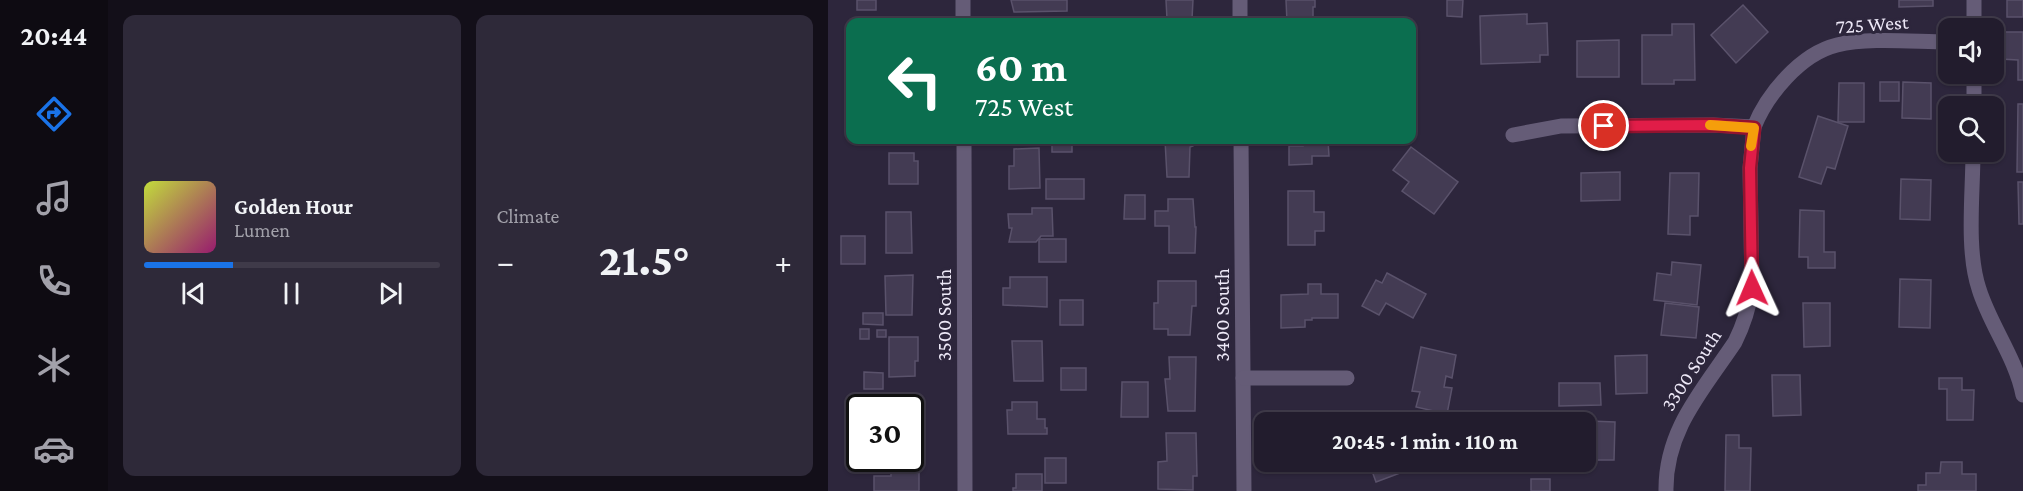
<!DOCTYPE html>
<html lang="en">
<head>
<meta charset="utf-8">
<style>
  :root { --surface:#221c2d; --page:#2e2939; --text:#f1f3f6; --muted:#a2a1aa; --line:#3f3a49; --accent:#1a73e8 }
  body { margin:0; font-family:"Crimson Pro",serif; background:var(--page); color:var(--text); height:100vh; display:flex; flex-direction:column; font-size:22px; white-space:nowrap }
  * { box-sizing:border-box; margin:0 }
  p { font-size:20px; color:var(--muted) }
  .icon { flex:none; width:33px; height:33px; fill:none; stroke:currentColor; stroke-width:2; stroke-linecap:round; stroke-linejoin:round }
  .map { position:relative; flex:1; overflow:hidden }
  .drawer { display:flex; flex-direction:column; gap:15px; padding:15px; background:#130f19; width:720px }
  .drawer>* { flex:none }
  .top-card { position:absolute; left:18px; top:18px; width:570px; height:126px; border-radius:12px; box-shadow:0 2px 4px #0004,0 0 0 2px var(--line); background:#0b6e4f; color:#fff; overflow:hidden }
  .controls { position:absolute; left:1110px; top:18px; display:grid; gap:12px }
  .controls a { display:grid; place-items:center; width:66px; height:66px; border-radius:12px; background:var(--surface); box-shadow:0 2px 4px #0004,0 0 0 2px var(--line); font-size:30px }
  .speed { position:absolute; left:18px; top:394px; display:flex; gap:12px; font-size:30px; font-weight:700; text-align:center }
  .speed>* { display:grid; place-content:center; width:78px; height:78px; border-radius:50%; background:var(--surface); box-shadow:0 2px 4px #0004,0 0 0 2px var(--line); line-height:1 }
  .speed .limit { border:3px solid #111; border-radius:9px; background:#fff; color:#111 }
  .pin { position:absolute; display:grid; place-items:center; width:51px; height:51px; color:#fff; margin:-26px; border:3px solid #fff; border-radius:50%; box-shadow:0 2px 6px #0007 }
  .me { position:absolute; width:66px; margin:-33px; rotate:359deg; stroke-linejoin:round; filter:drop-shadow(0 0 4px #0008) }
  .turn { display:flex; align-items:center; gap:21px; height:126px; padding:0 30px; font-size:27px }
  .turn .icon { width:78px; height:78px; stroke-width:2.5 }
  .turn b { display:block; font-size:42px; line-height:51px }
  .big { font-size:45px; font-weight:700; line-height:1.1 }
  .drawer .tile { flex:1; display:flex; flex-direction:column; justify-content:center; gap:9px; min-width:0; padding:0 21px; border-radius:12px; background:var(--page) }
  .song { display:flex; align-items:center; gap:18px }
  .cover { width:72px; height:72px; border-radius:9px; background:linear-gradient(135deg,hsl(70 70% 55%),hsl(320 70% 35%)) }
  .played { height:6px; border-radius:3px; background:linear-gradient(90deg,var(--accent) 30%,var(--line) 30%) }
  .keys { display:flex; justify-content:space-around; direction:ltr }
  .heat { display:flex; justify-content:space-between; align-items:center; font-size:33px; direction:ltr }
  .drawer .tiles { flex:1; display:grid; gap:15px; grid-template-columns:repeat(2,1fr) }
  .trip { position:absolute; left:426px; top:412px; width:342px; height:60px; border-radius:12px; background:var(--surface); box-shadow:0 2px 4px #0004,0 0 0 2px var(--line); font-weight:700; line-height:60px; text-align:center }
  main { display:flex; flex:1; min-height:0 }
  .menu { display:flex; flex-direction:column; width:108px; justify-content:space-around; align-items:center; background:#0e0b12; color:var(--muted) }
  .menu .icon { width:42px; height:42px }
  .menu .selected { color:var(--accent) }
  .menu b { font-size:27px; color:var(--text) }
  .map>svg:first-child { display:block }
  .building { fill:#433b53; stroke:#5a526b; stroke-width:1.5 }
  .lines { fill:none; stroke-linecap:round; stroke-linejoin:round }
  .minor { stroke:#655c77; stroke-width:15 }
  .route-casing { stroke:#92132f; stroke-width:15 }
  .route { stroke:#e11d48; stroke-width:10 }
  .slow { stroke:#f59e0b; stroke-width:10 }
  .labels { text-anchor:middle; stroke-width:6; stroke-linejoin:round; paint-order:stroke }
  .street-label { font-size:20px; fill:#ede8f7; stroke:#2d263c }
</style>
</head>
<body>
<main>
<nav class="menu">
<b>20:44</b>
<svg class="icon selected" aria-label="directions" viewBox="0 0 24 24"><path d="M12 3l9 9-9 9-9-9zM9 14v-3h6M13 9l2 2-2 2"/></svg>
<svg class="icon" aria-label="music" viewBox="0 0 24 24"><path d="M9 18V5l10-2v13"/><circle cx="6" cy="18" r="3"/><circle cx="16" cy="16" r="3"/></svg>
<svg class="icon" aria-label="phone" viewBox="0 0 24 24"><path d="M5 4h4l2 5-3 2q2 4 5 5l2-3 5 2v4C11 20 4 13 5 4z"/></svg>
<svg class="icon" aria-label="climate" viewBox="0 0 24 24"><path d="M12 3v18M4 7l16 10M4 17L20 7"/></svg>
<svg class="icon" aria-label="car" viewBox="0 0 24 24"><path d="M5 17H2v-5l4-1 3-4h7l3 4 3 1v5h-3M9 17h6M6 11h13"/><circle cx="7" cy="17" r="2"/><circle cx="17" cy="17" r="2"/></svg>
</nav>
<section class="drawer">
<div class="tiles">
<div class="tile">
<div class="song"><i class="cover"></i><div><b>Golden Hour</b><p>Lumen</p></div></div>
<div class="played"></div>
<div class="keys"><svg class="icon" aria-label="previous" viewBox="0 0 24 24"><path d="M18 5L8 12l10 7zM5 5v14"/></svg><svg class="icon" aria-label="pause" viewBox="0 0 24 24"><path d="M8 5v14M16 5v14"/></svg><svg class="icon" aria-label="next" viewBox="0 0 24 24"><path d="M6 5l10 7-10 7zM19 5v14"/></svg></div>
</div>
<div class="tile"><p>Climate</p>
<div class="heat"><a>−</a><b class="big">21.5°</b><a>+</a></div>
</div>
</div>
</section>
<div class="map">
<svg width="1195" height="491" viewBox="0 0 1195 491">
  <rect width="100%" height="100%" fill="#2d263c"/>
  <g class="building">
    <rect x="29" y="0" width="19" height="10"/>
    <polygon points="183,0 239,0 239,11 186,12"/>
    <polygon points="338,0 365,0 364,19 339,19"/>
    <polygon points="458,0 487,0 487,7 485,7 485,22 459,22"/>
    <polygon points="619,0 635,0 634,17 619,16"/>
    <polygon points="1071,0 1105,0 1105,6 1071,7"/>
    <rect x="1179" y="0" width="16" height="17"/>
    <polygon points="915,5 940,32 908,63 883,35"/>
    <polygon points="699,14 699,24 719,23 720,55 712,55 712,62 653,64 652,16"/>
    <polygon points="844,24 866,24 867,80 846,80 846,84 814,84 814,35 844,35"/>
    <polygon points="1172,32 1195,32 1195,80 1190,80 1190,60 1172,59"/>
    <polygon points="791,40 791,77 749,77 749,41"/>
    <rect x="1052" y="82" width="19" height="19"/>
    <polygon points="1075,82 1103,83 1103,119 1074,118"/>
    <polygon points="1011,83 1036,83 1036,122 1010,122"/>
    <polygon points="1190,104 1195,104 1195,172 1189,172"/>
    <polygon points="990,116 1020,126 1007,169 999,167 993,184 971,177"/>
    <rect x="224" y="140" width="20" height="12"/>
    <polygon points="337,140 365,140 365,146 362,147 361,177 339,177"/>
    <polygon points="469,140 500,140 501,156 484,156 484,164 461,165 461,146 475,146 475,142 469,142"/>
    <polygon points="583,147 630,182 606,214 574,191 581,182 565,170"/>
    <polygon points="211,148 212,188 181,189 181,166 186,166 186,149"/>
    <polygon points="61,153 86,153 86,161 90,161 90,184 61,184"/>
    <polygon points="792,172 792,200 753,201 753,173"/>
    <polygon points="842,173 871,173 870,216 862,216 862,235 840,234"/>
    <rect x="218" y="179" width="38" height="20"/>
    <polygon points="1073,179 1103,180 1102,220 1072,219"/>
    <polygon points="1190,182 1195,182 1195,224 1191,224"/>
    <polygon points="460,191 486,191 486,212 496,212 496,231 487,231 487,245 460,245"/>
    <polygon points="297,195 317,195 317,219 296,219"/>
    <polygon points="340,199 365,199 367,227 368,227 367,253 341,253 341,226 327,226 327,211 340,211"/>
    <polygon points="204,208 224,208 225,236 213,236 208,242 181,242 184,228 181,228 180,214 204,214"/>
    <polygon points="972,210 996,211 996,252 1007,252 1007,268 980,268 980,257 971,257"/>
    <polygon points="58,212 83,212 84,253 58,253"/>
    <rect x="13" y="236" width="24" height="28"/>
    <rect x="211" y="239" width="27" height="23"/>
    <polygon points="844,262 873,265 869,305 826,300 829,273 843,275"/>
    <polygon points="559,273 598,294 585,318 558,303 551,315 534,306 548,280 554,283"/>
    <polygon points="85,275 84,315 58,315 57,276"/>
    <polygon points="182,277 219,277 219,307 175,305 175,288 182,288"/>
    <polygon points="1072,279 1103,280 1102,328 1071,327"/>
    <polygon points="330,281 368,281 368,306 364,306 362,335 340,335 340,329 326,329 326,303 330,303"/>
    <polygon points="480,284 493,284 493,294 510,294 510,318 484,318 484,320 477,320 477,327 453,328 453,295 480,294"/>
    <rect x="232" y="300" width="23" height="25"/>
    <polygon points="837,303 871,307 868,338 833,335"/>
    <polygon points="975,303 1002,303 1002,346 976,347"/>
    <polygon points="35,313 55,313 55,325 35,324"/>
    <rect x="32" y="329" width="9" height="10"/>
    <rect x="49" y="330" width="9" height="7"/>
    <polygon points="61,337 90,337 90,361 87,361 87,376 61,377"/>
    <polygon points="184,341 214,341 215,381 186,381"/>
    <polygon points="593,347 628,355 624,378 618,376 616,387 624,388 619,414 588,407 592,392 584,391"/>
    <polygon points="819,355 819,393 788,394 787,356"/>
    <polygon points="341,357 368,357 367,411 340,411 337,379 342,379"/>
    <rect x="233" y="368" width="25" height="22"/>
    <polygon points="36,372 55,373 55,389 36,389"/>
    <polygon points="944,375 972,375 973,415 945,416"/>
    <polygon points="1111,378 1134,378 1134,390 1146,390 1145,420 1119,420 1119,389 1111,389"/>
    <polygon points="294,382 320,382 320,417 293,417"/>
    <polygon points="731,383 772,383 773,405 731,406"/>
    <polygon points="184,402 209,402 209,419 217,419 217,428 219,428 219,434 180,434 179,410 184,410"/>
    <polygon points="82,406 86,406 86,416 91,416 91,437 82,437"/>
    <polygon points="762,421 787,422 786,460 761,460"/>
    <polygon points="338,433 368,433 369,476 365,476 365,490 330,489 330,462 339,461"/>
    <polygon points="898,435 911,435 911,448 923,448 922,491 897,491"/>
    <rect x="217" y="458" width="21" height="25"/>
    <polygon points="533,462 586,462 588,467 548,482 544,471 538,473"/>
    <rect x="726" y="462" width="22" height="10"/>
    <polygon points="1113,462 1134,462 1134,474 1148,474 1148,491 1090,491 1090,485 1098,485 1098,473 1112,473"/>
    <polygon points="63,465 87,465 87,473 91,473 91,491 46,491 46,476 63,476"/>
    <polygon points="188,474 214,474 214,491 185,491 185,488 188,488"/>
    <rect x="703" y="479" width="19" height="12"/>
  </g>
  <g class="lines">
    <g class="minor">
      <polyline points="135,0 135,22"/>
      <polyline points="412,0 412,22"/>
      <polyline points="1146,0 1146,28"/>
      <polyline points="1146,106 1146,74"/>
      <path d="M685 135 733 126 885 125 926 127C939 95 972 54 1009 45 1041 37 1087 42 1120 42"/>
      <polyline points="136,140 137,491"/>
      <polyline points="413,140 416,491"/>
      <path d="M1145 152C1145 193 1138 250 1151 289 1162 325 1188 358 1195 395"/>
      <polyline points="415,378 519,378"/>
      <path d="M838 491C837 430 875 390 907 342 916 324 921 308 924 288L922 168 926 127"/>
    </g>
  </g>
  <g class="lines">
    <defs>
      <polyline id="route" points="776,126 885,125 926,128 922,168 924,288"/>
    </defs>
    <use href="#route" class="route-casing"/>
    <use href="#route" class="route"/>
    <polyline class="slow" points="882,125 926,128 923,146"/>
  </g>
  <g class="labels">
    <g class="street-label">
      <text transform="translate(1044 24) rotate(-4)" y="7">725 West</text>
      <text transform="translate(116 315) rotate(-90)" y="7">3500 South</text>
      <text transform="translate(394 315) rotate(-90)" y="7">3400 South</text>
      <text transform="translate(863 370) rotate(-57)" y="7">3300 South</text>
    </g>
  </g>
</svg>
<div class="controls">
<a><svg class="icon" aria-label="sound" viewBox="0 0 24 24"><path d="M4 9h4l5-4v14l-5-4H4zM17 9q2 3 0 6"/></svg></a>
<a><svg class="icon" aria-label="search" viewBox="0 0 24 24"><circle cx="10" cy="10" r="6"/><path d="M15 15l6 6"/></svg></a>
</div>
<div class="speed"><div class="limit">30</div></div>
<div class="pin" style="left:776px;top:126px;background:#d93025"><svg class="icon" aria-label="arrive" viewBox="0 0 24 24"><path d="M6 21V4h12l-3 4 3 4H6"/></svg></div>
<svg class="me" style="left:924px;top:288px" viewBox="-20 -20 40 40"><path d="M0-17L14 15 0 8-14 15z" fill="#e11d48" stroke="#fff" stroke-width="4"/></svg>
<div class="trip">20:45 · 1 min · 110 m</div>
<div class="top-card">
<div class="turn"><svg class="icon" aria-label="left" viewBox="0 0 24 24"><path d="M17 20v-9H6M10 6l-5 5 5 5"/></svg><div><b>60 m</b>725 West</div></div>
</div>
</div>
</main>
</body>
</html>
